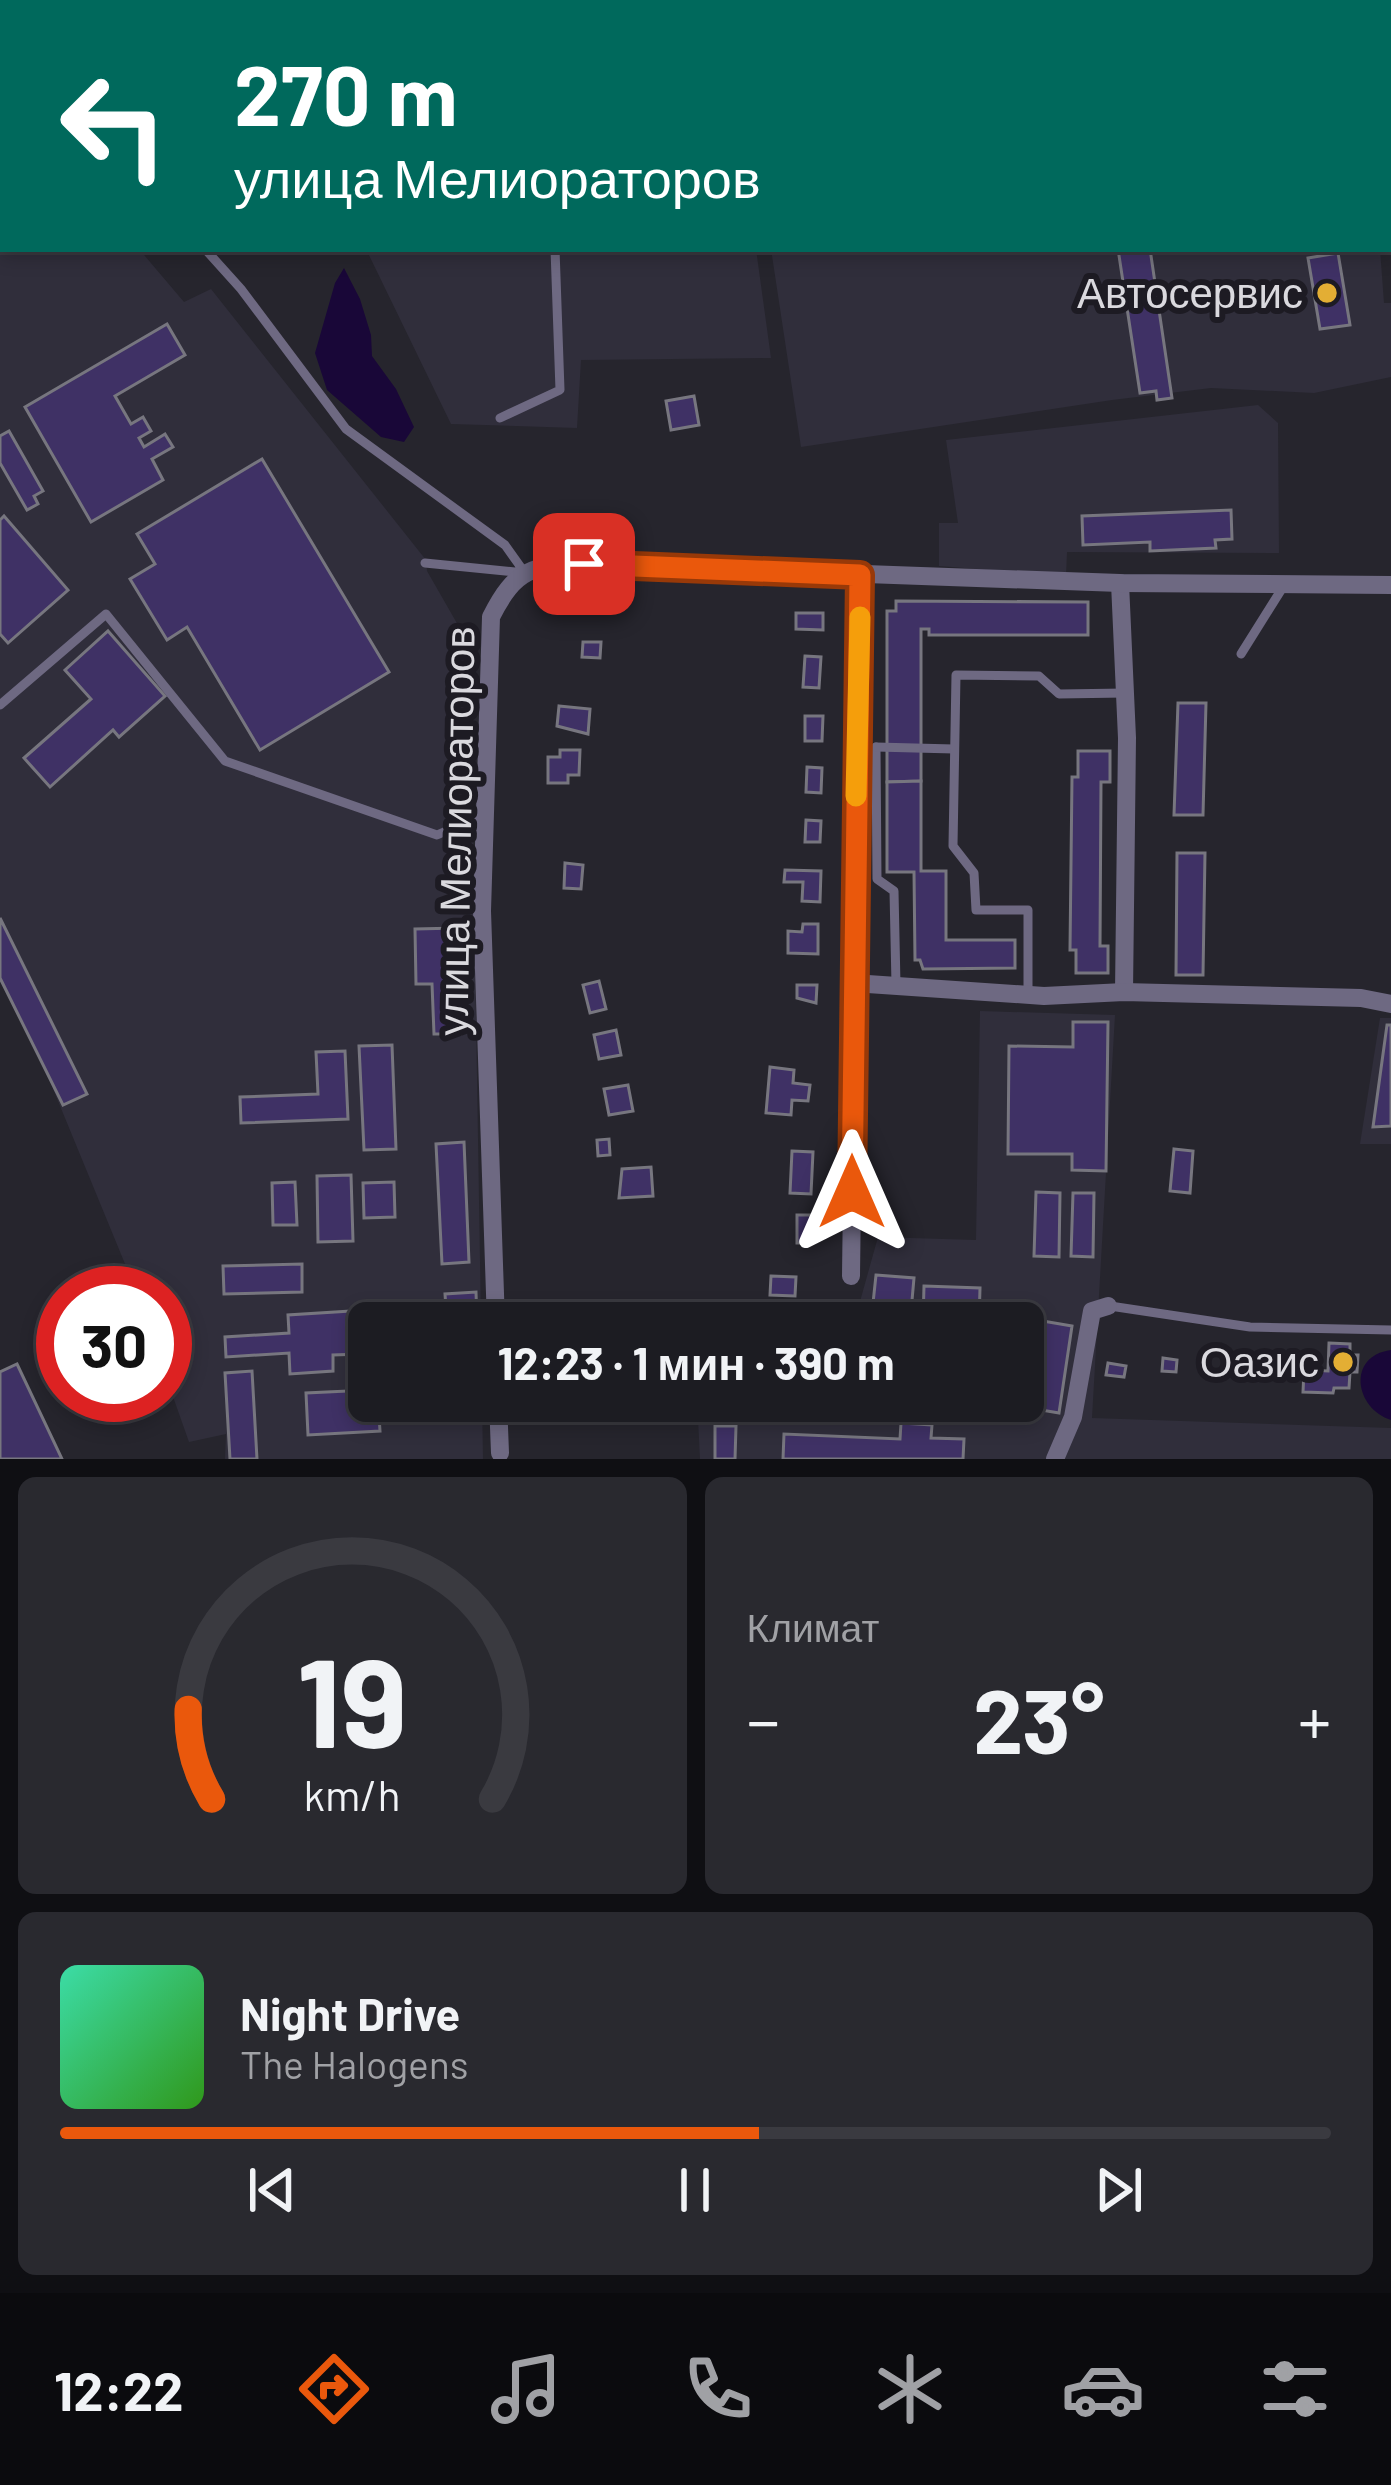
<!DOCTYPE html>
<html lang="ru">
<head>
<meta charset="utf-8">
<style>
  :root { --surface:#1c1c22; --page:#29292f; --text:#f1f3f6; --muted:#a0a1a5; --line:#3a3a40; --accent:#ea580c }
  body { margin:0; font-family:Barlow,sans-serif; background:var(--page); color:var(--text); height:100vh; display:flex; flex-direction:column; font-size:45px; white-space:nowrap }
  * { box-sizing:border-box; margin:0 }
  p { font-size:39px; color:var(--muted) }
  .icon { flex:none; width:66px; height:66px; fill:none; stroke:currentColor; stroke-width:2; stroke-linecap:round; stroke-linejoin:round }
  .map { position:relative; height:1459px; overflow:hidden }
  .sheet { display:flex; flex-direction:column; gap:18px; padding:18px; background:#0f0f13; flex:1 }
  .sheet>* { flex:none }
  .hud { position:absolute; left:0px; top:0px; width:1392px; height:252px; box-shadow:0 6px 18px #0003,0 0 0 3px var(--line); background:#00695c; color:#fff; overflow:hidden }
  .speed { position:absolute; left:36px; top:1266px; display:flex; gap:24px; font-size:60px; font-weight:700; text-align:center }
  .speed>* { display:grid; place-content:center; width:156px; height:156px; border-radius:50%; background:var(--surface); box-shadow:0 6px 18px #0003,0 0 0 3px var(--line); line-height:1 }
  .speed .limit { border:18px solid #d22; background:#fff; color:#111 }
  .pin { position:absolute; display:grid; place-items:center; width:102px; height:102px; color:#fff; margin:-51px; border-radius:24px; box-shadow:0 6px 18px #0006 }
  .me { position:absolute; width:132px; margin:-66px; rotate:0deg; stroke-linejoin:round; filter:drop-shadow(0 0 9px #0008) }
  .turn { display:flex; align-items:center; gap:42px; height:252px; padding:0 36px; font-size:54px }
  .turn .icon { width:156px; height:156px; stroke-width:2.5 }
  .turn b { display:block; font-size:84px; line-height:102px }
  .big { font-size:90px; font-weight:700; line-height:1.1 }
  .sheet .tile { flex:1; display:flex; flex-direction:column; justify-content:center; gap:18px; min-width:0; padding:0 42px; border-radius:18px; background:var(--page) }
  .sheet .dial { align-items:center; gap:0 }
  .dial svg { height:312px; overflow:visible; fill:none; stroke:var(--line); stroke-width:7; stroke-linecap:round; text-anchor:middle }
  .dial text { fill:var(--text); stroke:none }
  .song { display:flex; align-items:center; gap:36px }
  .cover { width:144px; height:144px; border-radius:18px; background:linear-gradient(135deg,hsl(160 70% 55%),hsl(110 70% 35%)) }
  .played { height:12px; border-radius:6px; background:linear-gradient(90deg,var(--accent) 55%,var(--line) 55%) }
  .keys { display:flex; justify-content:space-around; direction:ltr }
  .heat { display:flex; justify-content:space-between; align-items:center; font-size:66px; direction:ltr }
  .sheet .tiles { flex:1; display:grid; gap:18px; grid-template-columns:1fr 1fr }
  .tile:last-child { grid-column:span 2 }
  .trip { position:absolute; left:348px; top:1302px; width:696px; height:120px; border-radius:18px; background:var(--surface); box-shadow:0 6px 18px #0003,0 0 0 3px var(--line); font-weight:700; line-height:120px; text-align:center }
  .tabs { display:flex; height:192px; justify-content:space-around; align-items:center; background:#0b0b0e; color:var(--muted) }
  .tabs .icon { width:84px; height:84px }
  .tabs .on { color:var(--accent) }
  .tabs b { font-size:54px; color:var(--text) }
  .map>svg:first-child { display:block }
  .built { fill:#302e3b }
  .green { fill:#4a4264 }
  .water { fill:#190738 }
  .building { fill:#3f3165; stroke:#77767f; stroke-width:3 }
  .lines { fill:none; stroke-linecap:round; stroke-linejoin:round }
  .service { stroke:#6e6982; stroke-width:9 }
  .minor { stroke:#6e6982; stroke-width:18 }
  .route-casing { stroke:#983908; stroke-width:30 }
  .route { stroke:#ea580c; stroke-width:21 }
  .slow { stroke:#f59e0b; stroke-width:21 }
  .poi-dot { fill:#e3ae34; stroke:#1d1b23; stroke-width:4.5 }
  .labels { text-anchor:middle; stroke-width:12; stroke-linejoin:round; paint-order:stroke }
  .poi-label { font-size:42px; fill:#dad9de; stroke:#1d1b23; text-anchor:end }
  .street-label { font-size:42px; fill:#dad9de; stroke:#1d1b23 }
</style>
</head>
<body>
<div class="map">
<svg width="1391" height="1459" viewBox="0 0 1391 1459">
  <rect width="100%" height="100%" fill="#26252d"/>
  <g class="built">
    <polygon points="246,0 473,0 475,3 247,3"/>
    <polygon points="1153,0 1391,0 1391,168 1389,3 1153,3"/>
    <polygon points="0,60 3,249 139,249 184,302 211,289 426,560 427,571 470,646 481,1323 369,1323 369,1401 482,1401 483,1459 225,1459 226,1434 189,1442 165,1374 165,1293 137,1293 0,960"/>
    <polygon points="366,249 756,249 771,358 581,360 577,428 451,424"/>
    <polygon points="771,249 1380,249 1384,303 1391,303 1391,377 1314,393 1211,388 1112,400 801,447"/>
    <polygon points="1258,405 1278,423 1279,553 1067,552 1066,576 939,566 939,523 958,523 946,440"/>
    <polygon points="980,1011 1115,1015 1092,1418 1391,1428 1391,1459 700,1459 698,1419 827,1417 832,1401 1023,1401 1023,1323 854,1323 878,1237 976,1240"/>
    <polygon points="1380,1018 1391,1018 1391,1144 1360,1144"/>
  </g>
  <polygon class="green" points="510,0 1136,0 511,3"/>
  <g class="water">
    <polygon points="344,268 360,299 371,335 372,356 396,389 414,427 404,442 381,437 327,390 315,353 335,283"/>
    <path d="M1391 1350V1420C1355 1409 1346 1356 1391 1350Z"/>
  </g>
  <g class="building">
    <polygon points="1288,0 1391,0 1391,14 1389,3 1288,3"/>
    <polygon points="3,100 3,149 0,145"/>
    <polygon points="1118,249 1150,249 1172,398 1157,400 1156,391 1140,393"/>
    <polygon points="1338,253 1350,325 1320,329 1308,258"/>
    <polygon points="167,324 185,355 115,396 131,424 143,417 151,431 139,438 144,447 165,434 173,447 152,459 163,480 91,522 25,407"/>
    <polygon points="694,396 699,425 671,430 666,401"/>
    <polygon points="9,431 43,491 34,496 38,504 27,510 0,463 0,436"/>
    <polygon points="262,459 389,672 260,750 187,627 167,640 130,579 155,564 137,534"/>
    <polygon points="1231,510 1232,539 1215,540 1216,548 1150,551 1150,542 1083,545 1082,516"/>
    <polygon points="4,516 68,590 8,643 0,634 0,520"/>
    <polygon points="896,601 1088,602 1088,635 929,635 929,629 921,629 921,781 887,782 887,611 896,611"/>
    <polygon points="796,613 823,613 823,630 796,629"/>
    <polygon points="108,631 165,696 119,737 113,730 50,787 24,758 91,699 65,670"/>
    <polygon points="583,642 601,642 600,658 582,657"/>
    <polygon points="805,656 821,657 819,688 803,687"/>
    <polygon points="1178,703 1206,703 1203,815 1174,815"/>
    <polygon points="559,706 590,709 588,734 557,726"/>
    <polygon points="805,716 823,716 822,741 805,741"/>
    <polygon points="560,750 580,750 579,775 568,775 568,783 548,783 548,757 560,757"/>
    <polygon points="1078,751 1110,751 1110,782 1101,782 1100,946 1108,946 1108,973 1076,973 1076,950 1070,950 1072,777 1078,777"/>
    <polygon points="807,767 822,768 821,793 806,792"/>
    <polygon points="921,781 921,871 946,871 946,940 1015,940 1015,968 923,969 920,960 915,960 914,872 887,872 887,782"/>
    <polygon points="806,820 821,821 820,842 805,842"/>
    <polygon points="1177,853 1205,853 1203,975 1176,975"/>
    <polygon points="565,863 583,865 581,889 564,888"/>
    <polygon points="454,870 464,870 464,886 454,887"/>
    <polygon points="785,870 821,871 820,902 802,901 803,882 784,882"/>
    <polygon points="0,918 87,1094 63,1105 0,978"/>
    <polygon points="803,924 818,924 818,954 788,953 788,931 802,932"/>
    <polygon points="458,928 460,1034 434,1034 432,984 416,984 415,929"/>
    <polygon points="599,981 606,1009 590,1013 583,985"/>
    <polygon points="797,985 817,985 816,1003 797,998"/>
    <polygon points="1073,1022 1108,1022 1106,1171 1072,1170 1072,1154 1008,1154 1009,1046 1073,1047"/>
    <polygon points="1387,1025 1391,1025 1391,1126 1373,1127"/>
    <polygon points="616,1030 621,1055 599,1059 594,1035"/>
    <polygon points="392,1045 396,1149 364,1150 359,1046"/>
    <polygon points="345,1051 348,1119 241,1123 240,1097 318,1094 316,1052"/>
    <polygon points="770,1067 794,1070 793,1083 810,1085 808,1101 792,1100 791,1115 766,1113"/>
    <polygon points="628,1085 633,1111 609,1115 604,1089"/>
    <polygon points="609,1139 610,1155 598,1156 597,1140"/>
    <polygon points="464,1142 469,1262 442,1264 436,1144"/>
    <polygon points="1174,1149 1193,1151 1190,1193 1170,1191"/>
    <polygon points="792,1151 813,1152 811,1194 790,1193"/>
    <polygon points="651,1167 653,1196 619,1198 622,1169"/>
    <polygon points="351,1175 353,1241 318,1242 317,1176"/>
    <polygon points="295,1182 297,1225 273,1225 272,1183"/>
    <polygon points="394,1182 395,1217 364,1218 363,1183"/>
    <polygon points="1036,1192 1060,1193 1059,1257 1034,1256"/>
    <polygon points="1073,1193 1094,1193 1093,1257 1071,1256"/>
    <rect x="797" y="1215" width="14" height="28"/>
    <polygon points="302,1264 302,1292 224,1294 223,1266"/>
    <polygon points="876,1275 914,1278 910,1323 871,1322"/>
    <polygon points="771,1276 796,1277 795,1296 770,1295"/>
    <polygon points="924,1286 980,1288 979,1323 923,1322"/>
    <polygon points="476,1292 477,1323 447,1323 445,1294"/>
    <polygon points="430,1306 432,1323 369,1323 369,1346 360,1347 361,1354 333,1355 333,1371 290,1374 289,1353 226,1357 225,1337 289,1333 288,1315"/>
    <polygon points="1031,1319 1072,1326 1059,1413 1018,1406 1019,1401 1023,1401"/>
    <polygon points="1329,1343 1350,1344 1350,1355 1358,1355 1357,1372 1350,1372 1349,1388 1334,1388 1333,1393 1303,1392 1304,1370 1328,1371"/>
    <polygon points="1163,1358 1177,1360 1176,1372 1162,1371"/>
    <polygon points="1108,1363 1126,1366 1124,1377 1106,1375"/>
    <polygon points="17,1364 62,1459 0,1459 0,1372"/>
    <polygon points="252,1371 257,1459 230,1459 225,1373"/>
    <polygon points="369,1390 369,1401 378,1401 380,1431 308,1435 306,1393"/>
    <polygon points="531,1401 569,1401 569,1412 532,1415"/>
    <polygon points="901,1423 932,1425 931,1438 964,1439 963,1459 783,1459 784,1434 900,1439"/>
    <polygon points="715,1426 736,1426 735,1459 715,1459"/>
  </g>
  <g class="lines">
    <g class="service">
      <polyline points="2,0 4,3"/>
      <polyline points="449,0 451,3"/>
      <polyline points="1142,3 1143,0"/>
      <polyline points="1389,174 1391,175"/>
      <polyline points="205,249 241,289 346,429 505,545 525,573 425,563"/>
      <polyline points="500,418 560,390 555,249"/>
      <polyline points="1241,654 1283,587"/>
      <polyline points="0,705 106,614 225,761 437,835 485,814"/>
      <polyline points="876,747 877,879 894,891 896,985"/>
      <polyline points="876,747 954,749"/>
      <polyline points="1028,995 1028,910 976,910 974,873 953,846 956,675 1039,676 1059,694 1125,693"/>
      <polyline points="1110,1306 1250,1327 1391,1330"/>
    </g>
    <g class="minor">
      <polyline points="1120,583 1127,738 1124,992"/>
      <polyline points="853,983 1044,996 1124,992 1361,998 1391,1004"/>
      <polyline points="851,1276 860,575"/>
      <path d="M496 1323 482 911 491 617C515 569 532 565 584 564L1120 583 1391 585"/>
      <polyline points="498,1401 500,1453"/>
      <polyline points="1055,1459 1073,1417 1092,1311 1108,1306"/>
    </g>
  </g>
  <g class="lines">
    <defs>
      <polyline id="route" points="584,564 860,575 852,1192"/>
    </defs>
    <use href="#route" class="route-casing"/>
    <use href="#route" class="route"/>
    <polyline class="slow" points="856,796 860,617"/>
  </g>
  <g class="poi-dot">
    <circle cx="1327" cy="293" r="12"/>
    <circle cx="1343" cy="1362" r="12"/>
  </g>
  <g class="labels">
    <g class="poi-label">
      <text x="1303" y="308">Автосервис</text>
      <text x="1319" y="1377">Оазис</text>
    </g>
    <g class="street-label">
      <text transform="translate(456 831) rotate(-89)" y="15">улица Мелиораторов</text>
    </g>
  </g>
</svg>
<div class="speed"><div class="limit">30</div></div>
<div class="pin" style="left:584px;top:564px;background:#d93025"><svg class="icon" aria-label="arrive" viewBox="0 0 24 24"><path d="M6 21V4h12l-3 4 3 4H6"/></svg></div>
<svg class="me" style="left:852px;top:1192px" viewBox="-20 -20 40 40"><path d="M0-17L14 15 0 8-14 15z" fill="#ea580c" stroke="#fff" stroke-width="4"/></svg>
<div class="trip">12:23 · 1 мин · 390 m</div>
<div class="hud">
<div class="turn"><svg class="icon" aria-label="left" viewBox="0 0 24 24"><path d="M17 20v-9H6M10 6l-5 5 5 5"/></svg><div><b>270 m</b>улица Мелиораторов</div></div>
</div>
</div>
<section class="sheet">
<div class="tiles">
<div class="tile dial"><svg viewBox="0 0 100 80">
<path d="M14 69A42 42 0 1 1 86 69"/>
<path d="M14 69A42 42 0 0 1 8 46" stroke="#ea580c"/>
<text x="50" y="56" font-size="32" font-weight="700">19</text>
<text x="50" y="72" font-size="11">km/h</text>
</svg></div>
<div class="tile"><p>Климат</p>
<div class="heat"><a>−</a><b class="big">23°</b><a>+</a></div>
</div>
<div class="tile">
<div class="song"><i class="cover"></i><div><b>Night Drive</b><p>The Halogens</p></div></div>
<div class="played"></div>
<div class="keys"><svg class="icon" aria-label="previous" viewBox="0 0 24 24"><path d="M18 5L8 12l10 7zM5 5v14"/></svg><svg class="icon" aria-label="pause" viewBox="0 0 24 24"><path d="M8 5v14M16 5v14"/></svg><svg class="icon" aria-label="next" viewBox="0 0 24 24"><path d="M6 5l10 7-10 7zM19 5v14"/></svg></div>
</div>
</div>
</section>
<nav class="tabs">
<b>12:22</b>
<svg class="icon on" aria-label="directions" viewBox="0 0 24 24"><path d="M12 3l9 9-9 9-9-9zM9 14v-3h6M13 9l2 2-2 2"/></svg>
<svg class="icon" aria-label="music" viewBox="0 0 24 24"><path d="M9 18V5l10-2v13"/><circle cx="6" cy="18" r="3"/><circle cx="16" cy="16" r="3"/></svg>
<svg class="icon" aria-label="phone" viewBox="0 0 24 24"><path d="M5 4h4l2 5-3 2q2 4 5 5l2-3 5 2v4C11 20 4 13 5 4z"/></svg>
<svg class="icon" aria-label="climate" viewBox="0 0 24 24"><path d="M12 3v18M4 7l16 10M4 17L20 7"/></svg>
<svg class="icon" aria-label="car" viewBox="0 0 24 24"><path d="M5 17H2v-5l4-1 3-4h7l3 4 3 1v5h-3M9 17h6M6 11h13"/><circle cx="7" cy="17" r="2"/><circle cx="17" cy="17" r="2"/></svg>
<svg class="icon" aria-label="filters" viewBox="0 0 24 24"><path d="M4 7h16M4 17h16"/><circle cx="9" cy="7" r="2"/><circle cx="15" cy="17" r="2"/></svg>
</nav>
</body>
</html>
